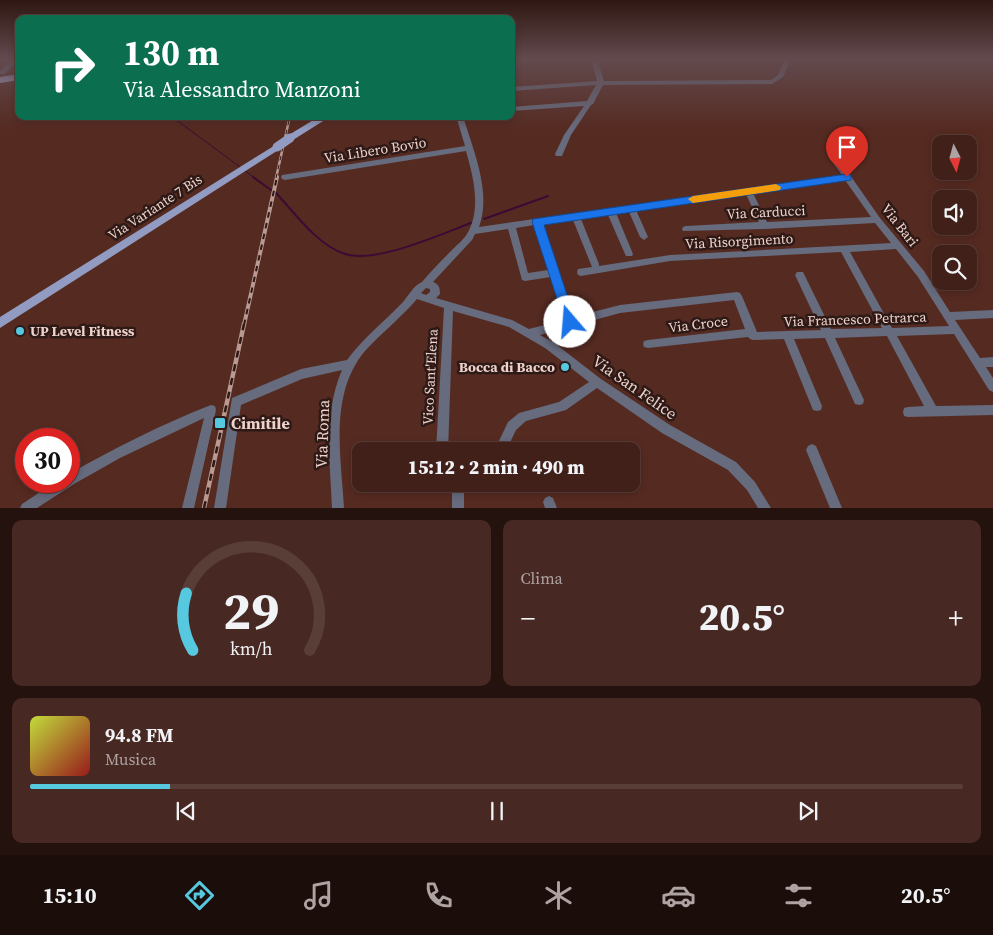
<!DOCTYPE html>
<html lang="it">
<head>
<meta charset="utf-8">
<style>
  :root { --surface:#402019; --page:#472822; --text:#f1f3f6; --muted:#aea3a2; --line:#593e38; --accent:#56c9e1 }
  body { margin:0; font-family:"Source Serif 4",serif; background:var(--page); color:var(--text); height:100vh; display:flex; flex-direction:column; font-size:19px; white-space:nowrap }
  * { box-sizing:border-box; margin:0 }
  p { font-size:16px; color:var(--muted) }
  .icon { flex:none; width:28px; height:28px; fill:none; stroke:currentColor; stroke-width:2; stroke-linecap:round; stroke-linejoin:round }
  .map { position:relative; height:508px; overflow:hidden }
  .drawer { display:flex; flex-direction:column; gap:12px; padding:12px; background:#23120e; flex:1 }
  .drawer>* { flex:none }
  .top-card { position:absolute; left:15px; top:15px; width:500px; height:105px; border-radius:10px; box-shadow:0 2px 8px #0003,0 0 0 1px var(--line); background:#0b6e4f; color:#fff; overflow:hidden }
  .needle { width:32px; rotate:174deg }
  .tools { position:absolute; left:932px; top:135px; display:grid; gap:10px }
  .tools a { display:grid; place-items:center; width:45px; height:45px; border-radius:10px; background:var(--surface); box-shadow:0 2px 8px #0003,0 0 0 1px var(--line); font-size:25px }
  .speed { position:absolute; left:15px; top:428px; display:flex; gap:10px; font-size:25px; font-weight:700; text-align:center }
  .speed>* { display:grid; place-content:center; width:65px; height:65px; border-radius:50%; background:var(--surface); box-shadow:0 2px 8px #0003,0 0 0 1px var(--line); line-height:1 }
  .speed .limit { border:8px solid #d22; background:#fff; color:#111 }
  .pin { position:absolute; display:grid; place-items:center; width:42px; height:42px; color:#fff; margin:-51px -21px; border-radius:50% 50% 50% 0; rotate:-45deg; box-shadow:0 0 5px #0007 }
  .pin .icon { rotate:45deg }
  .me { position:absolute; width:55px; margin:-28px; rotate:342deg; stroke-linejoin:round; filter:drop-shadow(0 0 4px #0008) }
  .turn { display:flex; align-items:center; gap:18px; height:105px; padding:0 25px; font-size:22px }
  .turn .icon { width:65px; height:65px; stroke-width:2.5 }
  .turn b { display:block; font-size:35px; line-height:42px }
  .big { font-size:38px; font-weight:800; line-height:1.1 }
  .drawer .widget { flex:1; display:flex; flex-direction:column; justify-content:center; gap:8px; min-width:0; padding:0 18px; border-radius:10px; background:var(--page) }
  .drawer .dial { align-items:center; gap:0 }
  .dial svg { height:130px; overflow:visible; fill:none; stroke:var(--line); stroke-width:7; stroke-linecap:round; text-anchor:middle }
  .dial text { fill:var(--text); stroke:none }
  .song { display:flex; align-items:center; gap:15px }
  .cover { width:60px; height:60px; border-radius:8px; background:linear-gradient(135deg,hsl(70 70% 55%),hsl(0 70% 35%)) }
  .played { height:5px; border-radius:2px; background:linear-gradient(90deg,var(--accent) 15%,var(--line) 15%) }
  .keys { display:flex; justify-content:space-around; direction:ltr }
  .heat { display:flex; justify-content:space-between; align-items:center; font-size:28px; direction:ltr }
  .drawer .tiles { flex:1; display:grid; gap:12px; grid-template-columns:1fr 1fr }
  .widget:last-child { grid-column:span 2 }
  .trip { position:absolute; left:352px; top:442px; width:288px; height:50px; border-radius:10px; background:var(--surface); box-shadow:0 2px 8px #0003,0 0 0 1px var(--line); font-weight:800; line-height:50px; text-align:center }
  .tabs { display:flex; height:80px; justify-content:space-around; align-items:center; background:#1a0d0a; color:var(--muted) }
  .tabs .icon { width:35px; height:35px }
  .tabs .selected { color:var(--accent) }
  .tabs b { font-size:22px; color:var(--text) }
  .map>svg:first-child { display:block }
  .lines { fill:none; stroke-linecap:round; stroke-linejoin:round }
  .stream-far1 { stroke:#3a0b35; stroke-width:1 }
  .stream { stroke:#3a0b35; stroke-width:2 }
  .minor { fill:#666b7d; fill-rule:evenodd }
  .major { fill:#929cc2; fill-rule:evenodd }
  .highway { fill:#a4b0dd; fill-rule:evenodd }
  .rail-far2-casing { stroke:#ba9992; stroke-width:2.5 }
  .rail-far1-casing { stroke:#ba9992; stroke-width:4 }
  .rail-casing { stroke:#ba9992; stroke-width:4.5 }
  .rail-far2 { stroke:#2d1915; stroke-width:1; stroke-dasharray:4.5; stroke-linecap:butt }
  .rail-far1 { stroke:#2d1915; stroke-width:2; stroke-dasharray:5.5; stroke-linecap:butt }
  .rail { stroke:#2d1915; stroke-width:2.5; stroke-dasharray:7; stroke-linecap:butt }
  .major-bridge { stroke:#929cc2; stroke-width:9 }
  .route { fill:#1a73e8; stroke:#114b97 }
  .slow { fill:#f59e0b }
  .poi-dot { fill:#56c9e1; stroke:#2d1915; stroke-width:2 }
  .labels { text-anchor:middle; stroke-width:5; stroke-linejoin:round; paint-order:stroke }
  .street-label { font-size:14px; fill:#eed2cb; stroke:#2d1915 }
  .poi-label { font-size:14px; font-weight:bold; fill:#eed2cb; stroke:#2d1915; text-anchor:start }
  .near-street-label { font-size:16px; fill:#eed2cb; stroke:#2d1915 }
  .near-poi-label { font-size:16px; font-weight:bold; fill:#eed2cb; stroke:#2d1915; text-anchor:start }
</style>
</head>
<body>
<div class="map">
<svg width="993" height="508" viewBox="0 0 993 508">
  <rect width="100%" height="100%" fill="#552a21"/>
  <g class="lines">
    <g class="stream-far1">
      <polyline points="171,116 240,167"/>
      <polyline points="245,171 255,178"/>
    </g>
    <g class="stream">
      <polyline points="253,177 271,190"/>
      <path d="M276 193C295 213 317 245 345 254 376 264 441 234 471 223"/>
      <polyline points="484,219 548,196"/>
    </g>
    <g class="minor">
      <polygon points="13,59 19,60 4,74 0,74 0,71"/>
      <polygon points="591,59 597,59 604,81 771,80 778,75 785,59 791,59 783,77 772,84 603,85 594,102 594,103 591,105 571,135 562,156 556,156 555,154 564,135 584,106 511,111 511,107 587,101 596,85 511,91 511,87 597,81"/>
      <path d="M456 116H463C473 150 492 192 479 227L842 175 829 157 830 155H836L880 218 924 271 950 312 993 310V318L955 320 980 358 993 357V367H986L993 378V392L989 390 954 334 897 336 936 406 993 405V415L908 417 904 416 903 412 904 408 908 407 924 406 887 336 835 338 864 400 863 404 859 405 855 404 825 338 794 339 822 406 821 410 817 411 813 410 784 339 753 340 750 339 748 337 648 348 644 347 643 344 644 341 648 340 745 329 734 300 620 313 540 335 553 342 601 379 670 425 736 462 755 482 771 508H758L747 490 728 470 662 433 597 388 566 410 526 421 516 430 506 451H491L493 447 498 443 508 422 519 413 559 402 589 382 545 348 509 327 453 311 448 451H436L444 308 417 299C401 318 381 333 365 351 329 394 341 456 344 508H332C330 461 323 414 342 370L302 379 241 405 226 508H214L232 398 301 369 347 360C363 338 384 322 403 302 409 295 413 286 422 282 432 270 443 259 454 248 458 244 464 239 467 234 482 209 473 176 466 151L285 180 282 179 281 177 282 175 465 146ZM845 180 871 217 767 222 753 193ZM746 194 759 222 686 226 683 227 682 229 683 231 765 229 875 223 891 243 670 255 599 266V264L581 219 608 215 625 254 626 256H632L633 254 616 213 629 212 640 237 644 240 648 237 636 210ZM573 220 592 267 578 269 577 272 578 275 581 276 670 261 841 252 882 328 831 329 803 272H797L795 275 821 330 757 332 742 296 740 293 737 292 620 305 573 317 542 224ZM534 225 548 270 528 273 516 228ZM508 229 522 280 525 281 551 277 564 320 529 329 512 320 436 298 440 294C440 288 439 284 433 282L472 240 475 234ZM896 249 918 277 949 326 892 328 850 252ZM426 288 430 289V292L426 295 421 293Z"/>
      <path d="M211 405 215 406 216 410 194 508H182L204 418 120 458 74 484 37 508H20L22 504 57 481H69V474C115 448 162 424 211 405Z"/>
      <polygon points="812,444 816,446 842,508 830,508 806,450 808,446"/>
      <rect x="452" y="484" width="12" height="24"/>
      <polygon points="549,496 553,498 557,508 545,508 543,502 545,498"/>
    </g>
    <g class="major">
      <polygon points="320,116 331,116 293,140 287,140 287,136"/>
      <polygon points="277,144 282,147 280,149 0,328 0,317"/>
    </g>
    <polygon class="highway" points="19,74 19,80 0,83 0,77"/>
    <defs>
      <polyline id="rail-far2" points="276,178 290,116"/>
      <polyline id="rail-far1" points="244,325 277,177"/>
      <polyline id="rail" points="204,508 244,324"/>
    </defs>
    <use href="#rail-far2" class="rail-far2-casing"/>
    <use href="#rail-far1" class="rail-far1-casing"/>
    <use href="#rail" class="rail-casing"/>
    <use href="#rail-far2" class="rail-far2"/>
    <use href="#rail-far1" class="rail-far1"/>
    <use href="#rail" class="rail"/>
    <polyline class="major-bridge" points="277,147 290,138"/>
  </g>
  <linearGradient id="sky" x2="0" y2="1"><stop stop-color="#2f1712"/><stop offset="0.45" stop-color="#624a4e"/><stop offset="1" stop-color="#624a4e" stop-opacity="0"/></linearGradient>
  <rect width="993" height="130" fill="url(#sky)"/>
  <polygon class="route" points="847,174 851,175 851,180 544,225 576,322 574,326 566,326 532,222 533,219"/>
  <polygon class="slow" points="776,184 781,187 780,190 693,203 688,199 693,196"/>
  <g class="poi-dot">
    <circle cx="20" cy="331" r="5"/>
    <circle cx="565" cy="367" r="5"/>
    <rect x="214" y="417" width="12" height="12" rx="2.5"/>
  </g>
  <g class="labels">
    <g class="street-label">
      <text transform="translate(375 150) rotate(-9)" y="5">Via Libero Bovio</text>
      <text transform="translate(155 207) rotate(-33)" y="5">Via Variante 7 Bis</text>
      <text transform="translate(766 212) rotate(-3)" y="5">Via Carducci</text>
      <text transform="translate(900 225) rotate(52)" y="5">Via Bari</text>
      <text transform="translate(739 241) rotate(-3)" y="5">Via Risorgimento</text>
      <text transform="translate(855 319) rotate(-2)" y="5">Via Francesco Petrarca</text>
      <text transform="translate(698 324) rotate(-7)" y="5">Via Croce</text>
      <text transform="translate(430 377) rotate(-87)" y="5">Vico Sant'Elena</text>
    </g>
    <g class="poi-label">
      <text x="30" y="336">UP Level Fitness</text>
      <text x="555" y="372" text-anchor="end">Bocca di Bacco</text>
    </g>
    <g class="near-street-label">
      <text transform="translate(635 387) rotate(35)" y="6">Via San Felice</text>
      <text transform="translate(322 434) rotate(-88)" y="6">Via Roma</text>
    </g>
    <g class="near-poi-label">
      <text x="231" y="429">Cimitile</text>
    </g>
  </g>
</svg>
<div class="tools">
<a><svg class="needle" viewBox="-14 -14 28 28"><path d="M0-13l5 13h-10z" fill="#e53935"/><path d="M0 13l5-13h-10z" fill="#aea3a2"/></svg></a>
<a><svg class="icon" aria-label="sound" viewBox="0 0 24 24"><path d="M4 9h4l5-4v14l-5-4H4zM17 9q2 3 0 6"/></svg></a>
<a><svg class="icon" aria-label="search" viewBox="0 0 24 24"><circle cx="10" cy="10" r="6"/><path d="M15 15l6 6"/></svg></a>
</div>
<div class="speed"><div class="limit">30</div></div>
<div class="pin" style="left:847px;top:177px;background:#d93025"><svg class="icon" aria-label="arrive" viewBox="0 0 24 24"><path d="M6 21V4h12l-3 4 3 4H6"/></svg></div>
<svg class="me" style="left:570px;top:322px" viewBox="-20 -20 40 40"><circle r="19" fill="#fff"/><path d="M0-13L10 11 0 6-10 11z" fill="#1a73e8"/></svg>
<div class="trip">15:12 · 2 min · 490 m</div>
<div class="top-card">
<div class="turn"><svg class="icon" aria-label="right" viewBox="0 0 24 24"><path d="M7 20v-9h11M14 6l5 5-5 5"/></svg><div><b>130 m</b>Via Alessandro Manzoni</div></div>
</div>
</div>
<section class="drawer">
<div class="tiles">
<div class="widget dial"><svg viewBox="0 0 100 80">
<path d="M14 69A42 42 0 1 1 86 69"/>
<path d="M14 69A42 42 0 0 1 10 34" stroke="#56c9e1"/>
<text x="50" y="56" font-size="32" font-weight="700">29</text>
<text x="50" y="72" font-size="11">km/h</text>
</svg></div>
<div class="widget"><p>Clima</p>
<div class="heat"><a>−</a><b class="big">20.5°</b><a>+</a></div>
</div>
<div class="widget">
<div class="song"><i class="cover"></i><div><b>94.8 FM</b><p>Musica</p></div></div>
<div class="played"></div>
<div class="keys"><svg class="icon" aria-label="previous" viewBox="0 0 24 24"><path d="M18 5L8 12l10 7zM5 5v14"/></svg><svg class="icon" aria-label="pause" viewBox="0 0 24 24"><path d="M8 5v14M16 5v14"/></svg><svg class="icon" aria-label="next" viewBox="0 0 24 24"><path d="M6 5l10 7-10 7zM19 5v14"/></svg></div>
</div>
</div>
</section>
<nav class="tabs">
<b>15:10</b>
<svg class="icon selected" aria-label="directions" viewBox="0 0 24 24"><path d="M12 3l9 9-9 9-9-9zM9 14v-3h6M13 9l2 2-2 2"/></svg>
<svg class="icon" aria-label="music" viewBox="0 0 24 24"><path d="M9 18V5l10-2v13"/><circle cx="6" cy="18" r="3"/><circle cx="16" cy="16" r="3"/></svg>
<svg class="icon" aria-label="phone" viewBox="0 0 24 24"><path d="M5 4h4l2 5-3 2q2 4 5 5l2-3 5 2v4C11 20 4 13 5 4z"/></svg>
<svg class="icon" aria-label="climate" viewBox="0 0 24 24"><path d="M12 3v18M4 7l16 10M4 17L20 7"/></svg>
<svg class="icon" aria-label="car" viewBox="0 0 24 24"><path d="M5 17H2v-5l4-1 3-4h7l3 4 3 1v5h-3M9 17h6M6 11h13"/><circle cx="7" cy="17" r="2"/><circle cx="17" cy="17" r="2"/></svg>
<svg class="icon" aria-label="filters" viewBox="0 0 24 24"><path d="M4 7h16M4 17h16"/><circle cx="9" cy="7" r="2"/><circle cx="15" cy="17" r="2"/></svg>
<b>20.5°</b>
</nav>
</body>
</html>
